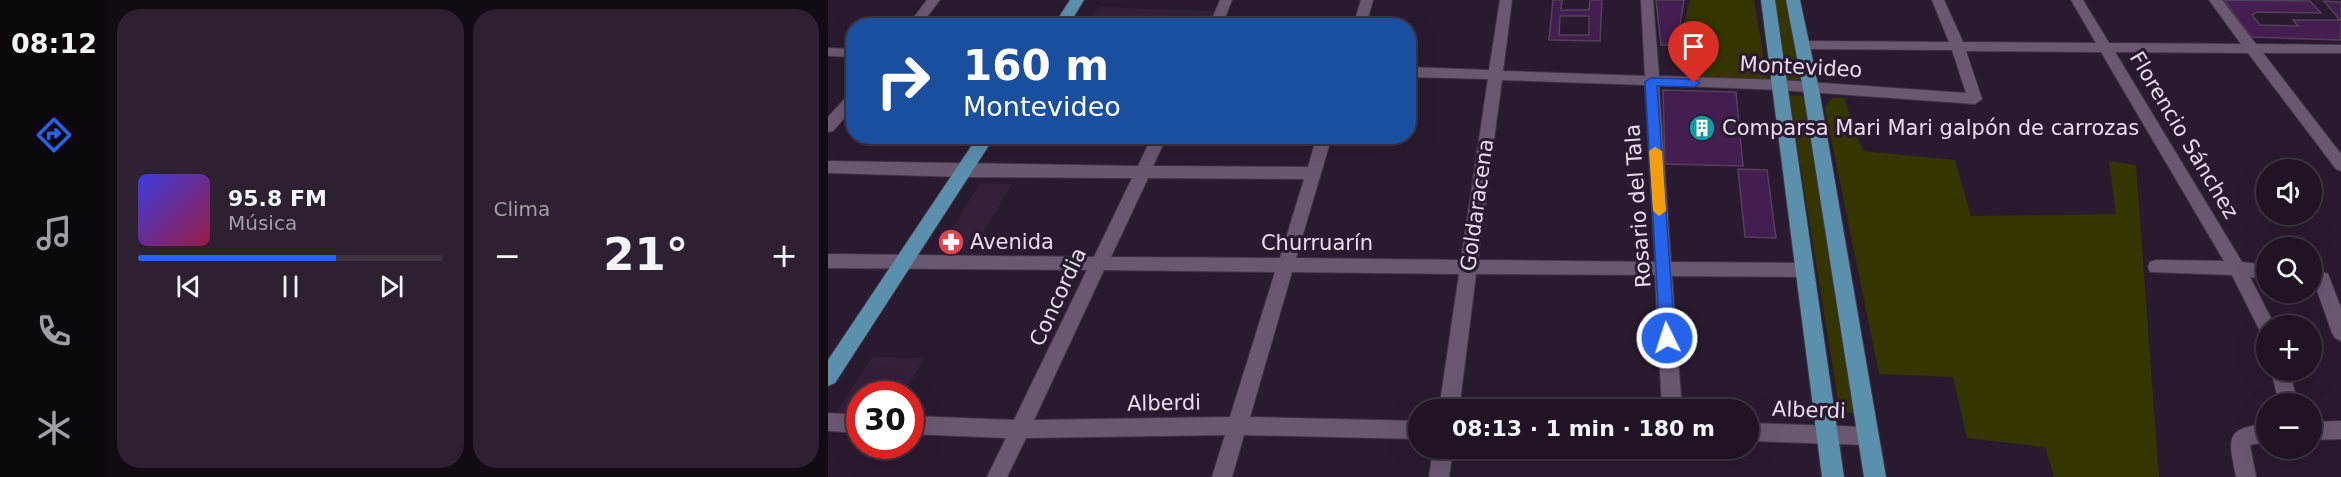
<!DOCTYPE html>
<html lang="es">
<head>
<meta charset="utf-8">
<style>
  :root { --surface:#201424; --page:#2d2131; --text:#f1f3f6; --muted:#a29ea6; --line:#3d3341; --accent:#2563eb }
  body { margin:0; font-family:"DejaVu Sans",sans-serif; background:var(--page); color:var(--text); height:100vh; display:flex; flex-direction:column; font-size:22px; white-space:nowrap }
  * { box-sizing:border-box; margin:0 }
  p { font-size:20px; color:var(--muted) }
  .icon { flex:none; width:33px; height:33px; fill:none; stroke:currentColor; stroke-width:2; stroke-linecap:round; stroke-linejoin:round }
  .map { position:relative; flex:1; overflow:hidden }
  .side { display:flex; flex-direction:column; gap:9px; padding:9px; background:#120b14; width:720px }
  .side>* { flex:none }
  .top-card { position:absolute; left:18px; top:18px; width:570px; height:126px; border-radius:24px; box-shadow:0 6px 24px #0002,0 0 0 2px var(--line); background:#1a4fa0; color:#fff; overflow:hidden }
  .tools { position:absolute; left:1428px; top:159px; display:grid; gap:12px }
  .tools a { display:grid; place-items:center; width:66px; height:66px; border-radius:50%; background:var(--surface); box-shadow:0 6px 24px #0002,0 0 0 2px var(--line); font-size:30px }
  .speed { position:absolute; left:18px; top:381px; display:flex; gap:12px; font-size:30px; font-weight:700; text-align:center }
  .speed>* { display:grid; place-content:center; width:78px; height:78px; border-radius:50%; background:var(--surface); box-shadow:0 6px 24px #0002,0 0 0 2px var(--line); line-height:1 }
  .speed .limit { border:9px solid #d22; background:#fff; color:#111 }
  .pin { position:absolute; display:grid; place-items:center; width:51px; height:51px; color:#fff; margin:-62px -26px; border-radius:50% 50% 50% 0; rotate:-45deg; box-shadow:0 0 6px #0007 }
  .pin .icon { rotate:45deg }
  .me { position:absolute; width:66px; margin:-33px; rotate:356deg; stroke-linejoin:round; filter:drop-shadow(0 0 4px #0008) }
  .turn { display:flex; align-items:center; gap:21px; height:126px; padding:0 18px; font-size:27px }
  .turn .icon { width:78px; height:78px; stroke-width:2.5 }
  .turn b { display:block; font-size:42px; line-height:51px }
  .big { font-size:45px; font-weight:800; line-height:1.1 }
  .side .tile { flex:1; display:flex; flex-direction:column; justify-content:center; gap:9px; min-width:0; padding:0 21px; border-radius:24px; background:var(--page) }
  .song { display:flex; align-items:center; gap:18px }
  .cover { width:72px; height:72px; border-radius:9px; background:linear-gradient(135deg,hsl(240 70% 55%),hsl(340 70% 35%)) }
  .played { height:6px; border-radius:3px; background:linear-gradient(90deg,var(--accent) 65%,var(--line) 65%) }
  .keys { display:flex; justify-content:space-around; direction:ltr }
  .heat { display:flex; justify-content:space-between; align-items:center; font-size:33px; direction:ltr }
  .side .tiles { flex:1; display:grid; gap:9px; grid-template-columns:repeat(2,1fr) }
  .trip { position:absolute; left:580px; top:399px; width:351px; height:60px; border-radius:30px; background:var(--surface); box-shadow:0 6px 24px #0002,0 0 0 2px var(--line); font-weight:800; line-height:60px; text-align:center }
  main { display:flex; flex:1; min-height:0 }
  .tab-bar { display:flex; flex-direction:column; width:108px; justify-content:space-around; align-items:center; background:#0d080e; color:var(--muted) }
  .tab-bar .icon { width:42px; height:42px }
  .tab-bar .selected { color:var(--accent) }
  .tab-bar b { font-size:27px; color:var(--text) }
  .map>svg:first-child { display:block }
  .built { fill:#341f3b }
  .green { fill:#343500 }
  .building { fill:#441d51; stroke:#534159; stroke-width:1.5; fill-rule:evenodd }
  .lines { fill:none; stroke-linecap:round; stroke-linejoin:round }
  .minor-casing { stroke:#423446; stroke-width:2 }
  .major-casing { stroke:#423446; stroke-width:2 }
  .minor { fill:#6a5871; fill-rule:evenodd }
  .major { fill:#5a90ab; fill-rule:evenodd }
  .route { fill:#2563eb; stroke:#184099; stroke-width:1.5 }
  .slow { fill:#f59e0b }
  .labels { text-anchor:middle; stroke-width:6; stroke-linejoin:round; paint-order:stroke }
  .street-label { font-size:21px; fill:#e7dceb; stroke:#2a1a30 }
  .poi-label { font-size:21px; fill:#e7dceb; stroke:#2a1a30; text-anchor:start }
</style>
</head>
<body>
<main>
<nav class="tab-bar">
<b>08:12</b>
<svg class="icon selected" aria-label="directions" viewBox="0 0 24 24"><path d="M12 3l9 9-9 9-9-9zM9 14v-3h6M13 9l2 2-2 2"/></svg>
<svg class="icon" aria-label="music" viewBox="0 0 24 24"><path d="M9 18V5l10-2v13"/><circle cx="6" cy="18" r="3"/><circle cx="16" cy="16" r="3"/></svg>
<svg class="icon" aria-label="phone" viewBox="0 0 24 24"><path d="M5 4h4l2 5-3 2q2 4 5 5l2-3 5 2v4C11 20 4 13 5 4z"/></svg>
<svg class="icon" aria-label="climate" viewBox="0 0 24 24"><path d="M12 3v18M4 7l16 10M4 17L20 7"/></svg>
</nav>
<section class="side">
<div class="tiles">
<div class="tile">
<div class="song"><i class="cover"></i><div><b>95.8 FM</b><p>Música</p></div></div>
<div class="played"></div>
<div class="keys"><svg class="icon" aria-label="previous" viewBox="0 0 24 24"><path d="M18 5L8 12l10 7zM5 5v14"/></svg><svg class="icon" aria-label="pause" viewBox="0 0 24 24"><path d="M8 5v14M16 5v14"/></svg><svg class="icon" aria-label="next" viewBox="0 0 24 24"><path d="M6 5l10 7-10 7zM19 5v14"/></svg></div>
</div>
<div class="tile"><p>Clima</p>
<div class="heat"><a>−</a><b class="big">21°</b><a>+</a></div>
</div>
</div>
</section>
<div class="map">
<svg width="1513" height="477" viewBox="0 0 1513 477">
  <rect width="100%" height="100%" fill="#2a1a30"/>
  <g class="built">
    <polygon points="271,7 386,11 379,25 258,25"/>
    <polygon points="152,184 184,184 143,253 109,253"/>
    <polygon points="44,357 96,358 75,394 32,394 31,413 8,413"/>
  </g>
  <g class="green">
    <polygon points="862,0 926,0 940,81 866,78 867,50 850,48"/>
    <polygon points="945,0 962,0 977,83 959,82"/>
    <polygon points="961,95 980,96 1041,414 1012,412"/>
    <polygon points="1004,98 1016,98 1035,151 1127,160 1143,216 1288,214 1281,161 1308,165 1331,477 1226,477 1217,447 1139,438 1125,377 1051,374 997,108"/>
  </g>
  <g class="building">
    <path d="M725 0H734L733 10H761L762 0H774L772 41 721 40ZM732 16H761V35H731Z"/>
    <polygon points="828,0 856,0 849,45 833,45"/>
    <polygon points="1396,0 1482,1 1493,13 1429,12 1424,15 1432,25 1470,26 1465,20 1512,20 1496,1 1513,2 1513,40 1423,37"/>
    <polygon points="835,90 908,92 915,166 837,164"/>
    <polygon points="910,169 939,170 948,238 917,237"/>
  </g>
  <g class="lines">
    <defs>
      <g id="minor">
        <polygon points="99,0 112,0 92,26 79,26"/>
        <polygon points="392,0 404,0 394,26 381,26"/>
        <polygon points="533,0 545,0 538,26 525,26"/>
        <path d="M672 0H684L675 71 817 76 813 0H825L831 76 952 80 1138 93 1124 50 974 49 967 45 974 41 1121 42 1104 0H1116L1135 42 1268 43 1243 0H1255L1281 43 1413 44 1381 0H1394L1428 44 1513 45V53H1435L1513 154V171L1508 169 1420 53 1287 52 1414 262 1438 265V279L1422 277 1447 326H1438V334L1432 331 1404 275 1322 272 1320 267 1322 262 1328 260 1396 261 1273 52 1138 51 1154 99 1147 104 952 90 831 85 843 262 977 263 983 265 985 270 983 275 977 277 844 276 854 410H834L827 275 648 274 631 410H611L631 274 464 272 422 417 591 421V439L416 435 404 477H384L397 435 198 438 179 477H159L178 438 82 434V416L186 420 259 270 0 268V254L266 257 304 178 136 177 0 173V161L310 166 324 136H339L325 166 480 167 489 136H504L468 258 633 260 660 79 580 77V67L661 70ZM674 80 817 85 827 262 650 260ZM320 178 476 179 452 258 283 257ZM276 270 447 272 402 417 206 420Z"/>
        <polygon points="0,48 26,49 26,57 0,56"/>
        <polygon points="26,92 26,107 5,131 0,132 0,117 21,94"/>
        <polygon points="1494,272 1500,274 1513,308 1513,341 1507,338 1504,333 1485,279 1488,274"/>
        <polygon points="1443,370 1461,370 1470,404 1451,404"/>
        <polygon points="0,413 32,415 32,433 0,431"/>
        <polygon points="1513,421 1513,439 1484,440 1484,422"/>
        <polygon points="921,423 1040,427 1047,430 1050,436 1047,442 1040,445 921,441"/>
        <path d="M1438 424V442L1422 445 1428 477H1408C1402 441 1394 428 1438 424Z"/>
        <polygon points="605,448 625,448 621,477 601,477"/>
      </g>
      <g id="major">
        <polygon points="242,0 256,0 240,26 225,26"/>
        <polygon points="933,0 947,0 1016,477 994,477"/>
        <polygon points="958,0 972,0 991,89 1058,477 1036,477 975,89"/>
        <polygon points="150,136 167,136 7,383 0,386 0,360"/>
      </g>
    </defs>
    <use href="#minor" class="minor-casing"/>
    <use href="#major" class="major-casing"/>
    <use href="#minor" class="minor"/>
    <use href="#major" class="major"/>
  </g>
  <polygon class="route" points="823,78 866,79 872,83 866,87 829,86 847,338 845,343 839,345 834,343 832,338 817,82"/>
  <polygon class="slow" points="827,147 834,151 838,211 831,216 825,211 821,151"/>
  <defs>
    <symbol id="building-disc" viewBox="-11 -11 22 22"><circle r="9.5" fill="#0f9aa8" stroke="#2a1a30"/><path d="M-4-6H4V6H1V3H-1V6H-4ZM-2.5-4.3h1.7v1.8h-1.7ZM.8-4.3h1.7v1.8H.8ZM-2.5-1h1.7V.8h-1.7ZM.8-1h1.7V.8H.8Z" fill="#fff"/></symbol>
    <symbol id="pharmacy-disc" viewBox="-11 -11 22 22"><circle r="9.5" fill="#e0444e" stroke="#2a1a30"/><path d="M-2-6h4v4h4v4h-4v4h-4v-4h-4v-4h4Z" fill="#fff"/></symbol>
  </defs>
  <g fill-rule="evenodd">
    <use href="#building-disc" x="859" y="113" width="30" height="30"/>
    <use href="#pharmacy-disc" x="108" y="227" width="30" height="30"/>
  </g>
  <g class="labels">
    <g class="street-label">
      <text transform="translate(973 67) rotate(3)" y="7">Montevideo</text>
      <text transform="translate(1356 135) rotate(59)" y="7">Florencio Sánchez</text>
      <text transform="translate(649 205) rotate(-82)" y="7">Goldaracena</text>
      <text transform="translate(810 206) rotate(-94)" y="7">Rosario del Tala</text>
      <text x="489" y="250">Churruarín</text>
      <text transform="translate(230 297) rotate(-65)" y="7">Concordia</text>
      <text transform="translate(336 403) rotate(-1)" y="7">Alberdi</text>
      <text transform="translate(981 410) rotate(2)" y="7">Alberdi</text>
    </g>
    <g class="poi-label">
      <text x="894" y="135">Comparsa Mari Mari galpón de carrozas</text>
      <text x="142" y="249">Avenida</text>
    </g>
  </g>
</svg>
<div class="tools">
<a><svg class="icon" aria-label="sound" viewBox="0 0 24 24"><path d="M4 9h4l5-4v14l-5-4H4zM17 9q2 3 0 6"/></svg></a>
<a><svg class="icon" aria-label="search" viewBox="0 0 24 24"><circle cx="10" cy="10" r="6"/><path d="M15 15l6 6"/></svg></a>
<a>+</a>
<a>−</a>
</div>
<div class="speed"><div class="limit">30</div></div>
<div class="pin" style="left:866px;top:83px;background:#d93025"><svg class="icon" aria-label="arrive" viewBox="0 0 24 24"><path d="M6 21V4h12l-3 4 3 4H6"/></svg></div>
<svg class="me" style="left:839px;top:338px" viewBox="-20 -20 40 40"><circle r="17" fill="#2563eb" stroke="#fff" stroke-width="3"/><path d="M0-11L8 9 0 5-8 9z" fill="#fff"/></svg>
<div class="trip">08:13 · 1 min · 180 m</div>
<div class="top-card">
<div class="turn"><svg class="icon" aria-label="right" viewBox="0 0 24 24"><path d="M7 20v-9h11M14 6l5 5-5 5"/></svg><div><b>160 m</b>Montevideo</div></div>
</div>
</div>
</main>
</body>
</html>
